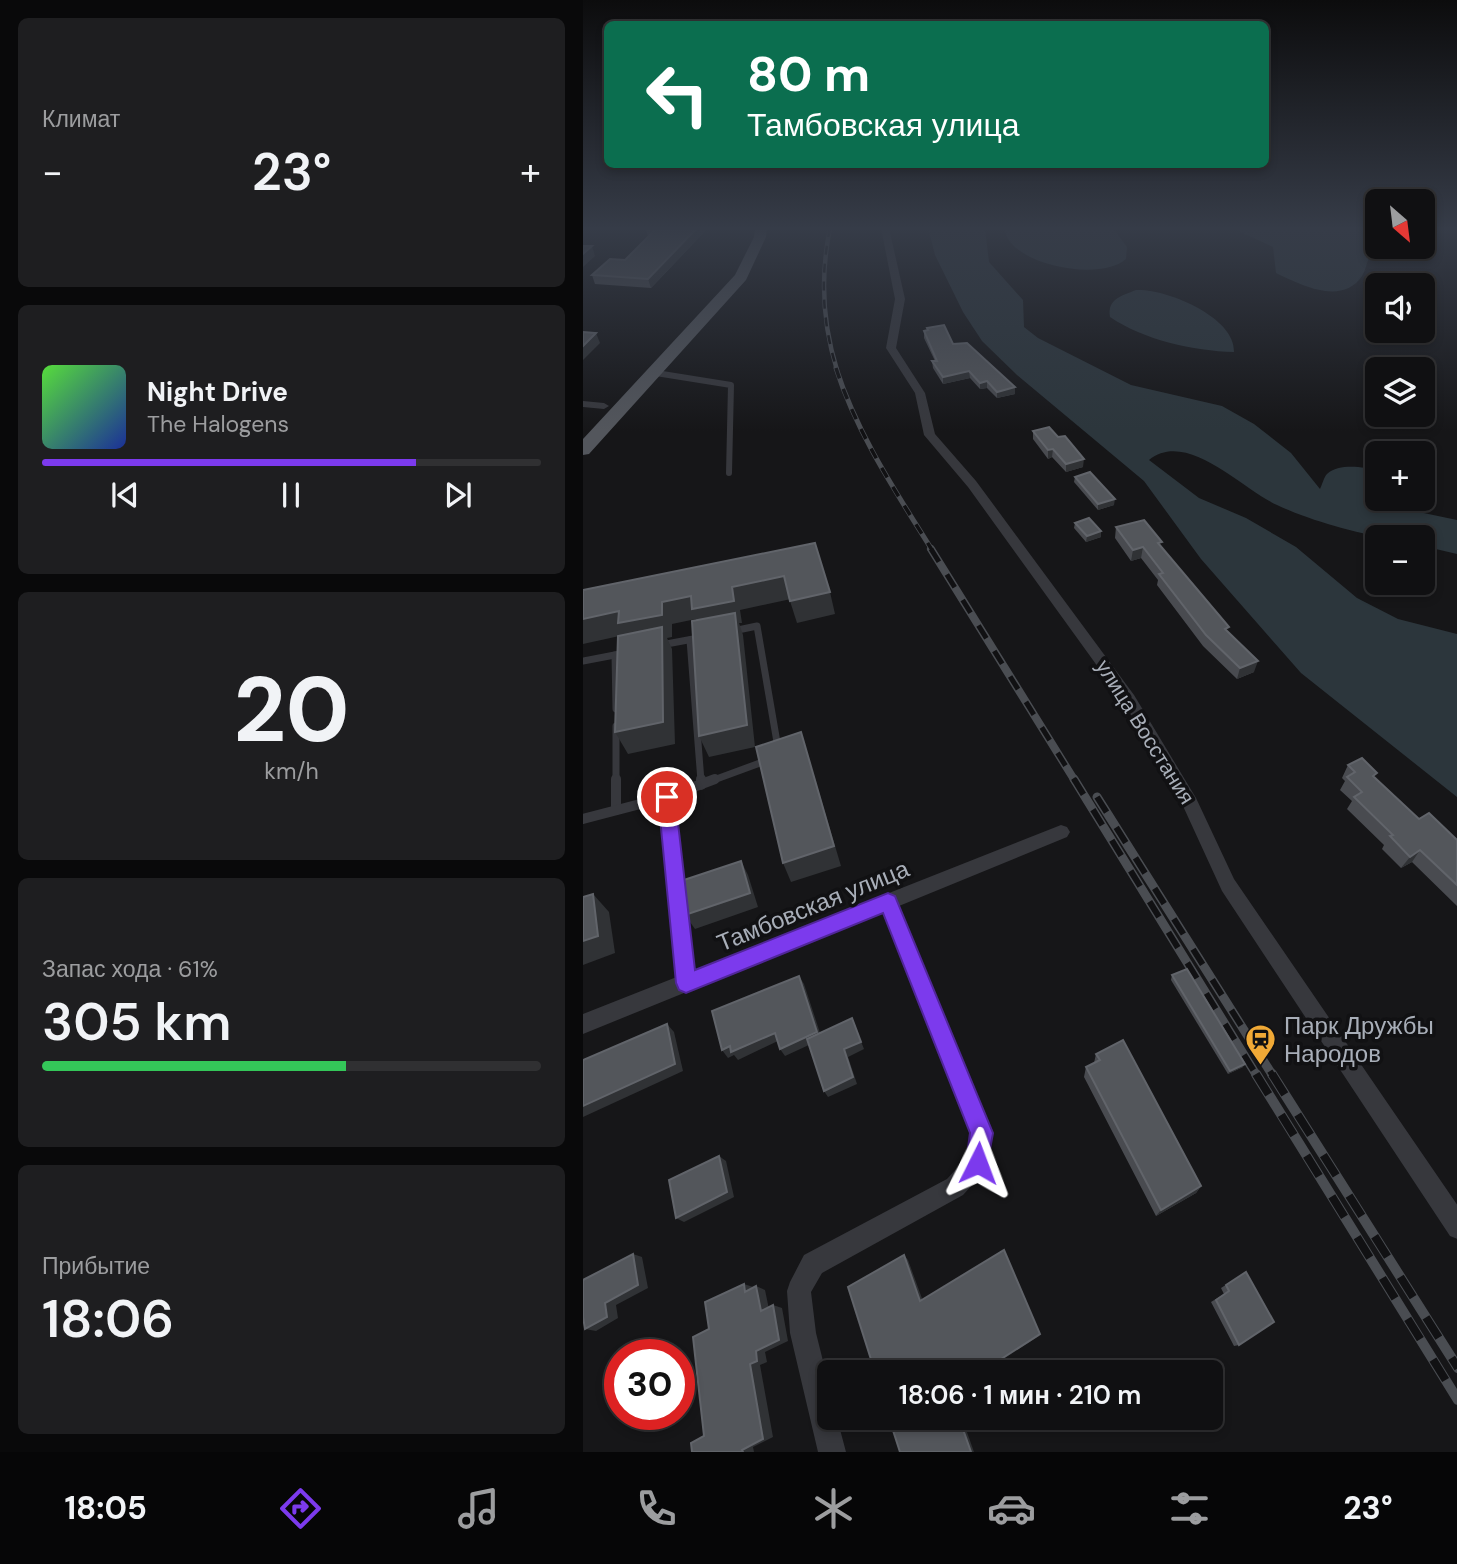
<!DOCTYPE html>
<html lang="ru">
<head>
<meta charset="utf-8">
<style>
  :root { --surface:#101012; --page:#1e1e20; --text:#f1f3f6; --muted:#9c9d9f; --line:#303032; --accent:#7c3aed }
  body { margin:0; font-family:"DM Sans",sans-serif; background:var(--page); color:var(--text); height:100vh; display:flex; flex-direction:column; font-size:26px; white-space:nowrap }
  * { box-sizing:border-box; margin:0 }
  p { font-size:23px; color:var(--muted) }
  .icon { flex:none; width:38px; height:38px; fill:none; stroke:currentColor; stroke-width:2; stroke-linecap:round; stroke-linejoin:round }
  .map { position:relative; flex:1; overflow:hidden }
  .details { display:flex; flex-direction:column; gap:18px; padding:18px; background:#09090a; width:583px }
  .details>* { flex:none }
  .hud { position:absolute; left:21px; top:21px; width:665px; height:147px; border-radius:10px; box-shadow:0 4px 10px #0003,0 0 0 2px var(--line); background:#0b6e4f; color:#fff; overflow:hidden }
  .needle { width:46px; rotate:152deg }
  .buttons { position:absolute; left:782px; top:189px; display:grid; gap:14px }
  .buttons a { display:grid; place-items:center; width:70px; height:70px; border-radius:10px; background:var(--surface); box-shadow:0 4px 10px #0003,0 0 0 2px var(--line); font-size:35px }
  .speed { position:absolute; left:21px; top:1339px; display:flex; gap:14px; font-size:35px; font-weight:700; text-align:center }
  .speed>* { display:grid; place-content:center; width:91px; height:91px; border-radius:50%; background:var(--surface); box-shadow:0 4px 10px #0003,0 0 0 2px var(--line); line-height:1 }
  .speed .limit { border:10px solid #d22; background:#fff; color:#111 }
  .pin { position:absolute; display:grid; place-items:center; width:60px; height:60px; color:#fff; margin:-30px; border:4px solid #fff; border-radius:50%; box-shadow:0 2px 7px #0007 }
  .me { position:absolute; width:77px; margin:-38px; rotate:3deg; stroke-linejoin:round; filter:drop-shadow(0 0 5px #0008) }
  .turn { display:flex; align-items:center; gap:24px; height:147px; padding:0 28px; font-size:32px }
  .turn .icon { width:91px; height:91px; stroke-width:2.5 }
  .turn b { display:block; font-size:49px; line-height:60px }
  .big { font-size:52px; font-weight:600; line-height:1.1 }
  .details .card { flex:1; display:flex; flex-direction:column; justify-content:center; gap:10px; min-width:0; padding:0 24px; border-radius:10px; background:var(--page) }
  .details .dial { align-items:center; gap:0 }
  .dial b { font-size:91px; line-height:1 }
  .song { display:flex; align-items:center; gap:21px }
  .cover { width:84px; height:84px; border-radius:10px; background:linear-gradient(135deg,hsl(110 70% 55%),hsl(230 70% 35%)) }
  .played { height:7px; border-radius:4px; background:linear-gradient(90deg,var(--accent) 75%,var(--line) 75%) }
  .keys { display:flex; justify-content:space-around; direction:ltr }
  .heat { display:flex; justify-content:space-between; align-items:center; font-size:38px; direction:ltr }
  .charge { height:10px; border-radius:5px; background:linear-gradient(90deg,#34c759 61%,var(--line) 0) }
  .trip { position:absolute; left:234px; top:1360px; width:406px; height:70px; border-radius:10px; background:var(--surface); box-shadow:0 4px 10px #0003,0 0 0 2px var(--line); font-weight:600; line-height:70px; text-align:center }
  .menu { display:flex; height:112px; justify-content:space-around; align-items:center; background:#060607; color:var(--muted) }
  .menu .icon { width:49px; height:49px }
  .menu .current { color:var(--accent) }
  .menu b { font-size:32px; color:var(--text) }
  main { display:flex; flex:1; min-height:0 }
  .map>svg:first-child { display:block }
  .water { fill:#2c363c }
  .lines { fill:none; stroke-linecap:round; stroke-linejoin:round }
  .service-far2 { stroke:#37383d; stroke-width:6 }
  .service-far1 { stroke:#37383d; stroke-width:7 }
  .service { stroke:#37383d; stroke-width:10 }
  .minor { fill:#37383d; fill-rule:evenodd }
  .primary { fill:#53565c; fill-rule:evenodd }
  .rail-far4-casing { stroke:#4a4d52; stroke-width:4.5 }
  .rail-far3-casing { stroke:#4a4d52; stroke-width:5 }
  .rail-far2-casing { stroke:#4a4d52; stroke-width:8 }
  .rail-far1-casing { stroke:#4a4d52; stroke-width:9 }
  .rail-casing { stroke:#4a4d52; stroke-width:10 }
  .rail-far4 { stroke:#111113; stroke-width:2.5; stroke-dasharray:9; stroke-linecap:butt }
  .rail-far3 { stroke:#111113; stroke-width:3.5; stroke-dasharray:11; stroke-linecap:butt }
  .rail-far2 { stroke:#111113; stroke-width:5; stroke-dasharray:15; stroke-linecap:butt }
  .rail-far1 { stroke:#111113; stroke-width:6; stroke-dasharray:18; stroke-linecap:butt }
  .rail { stroke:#111113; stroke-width:8; stroke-dasharray:24; stroke-linecap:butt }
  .wall { fill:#494b50 }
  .shaded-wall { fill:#303235 }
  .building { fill:#53565b; stroke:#61646a; stroke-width:2 }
  .route { fill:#7c3aed; stroke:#51269a; stroke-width:2 }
  .labels { text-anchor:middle; stroke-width:7; stroke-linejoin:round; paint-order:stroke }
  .street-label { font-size:21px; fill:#a8aeb8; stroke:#111113 }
  .near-street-label { font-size:24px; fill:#a8aeb8; stroke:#111113 }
  .near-poi-label { font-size:24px; fill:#a8aeb8; stroke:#111113; text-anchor:start }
</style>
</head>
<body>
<main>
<section class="details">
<div class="card"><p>Климат</p>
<div class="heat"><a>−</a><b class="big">23°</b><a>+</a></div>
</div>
<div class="card">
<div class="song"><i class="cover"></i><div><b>Night Drive</b><p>The Halogens</p></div></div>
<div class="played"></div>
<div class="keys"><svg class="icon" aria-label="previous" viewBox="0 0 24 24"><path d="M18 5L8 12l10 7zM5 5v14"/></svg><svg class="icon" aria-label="pause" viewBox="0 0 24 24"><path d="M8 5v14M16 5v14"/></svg><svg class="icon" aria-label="next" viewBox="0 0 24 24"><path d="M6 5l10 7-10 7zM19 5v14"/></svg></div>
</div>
<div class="card dial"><b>20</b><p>km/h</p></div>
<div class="card"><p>Запас хода · 61%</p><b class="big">305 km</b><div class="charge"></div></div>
<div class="card"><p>Прибытие</p><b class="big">18:06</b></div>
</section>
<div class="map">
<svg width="875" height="1452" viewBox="0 0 875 1452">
  <rect width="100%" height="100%" fill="#161618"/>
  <g class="water">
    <path d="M345 228H402L406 262 440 300 441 327 455 338 548 385 639 406 671 424 708 453 737 489C739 485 741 477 744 474 756 463 780 467 794 470V499H824L817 505 836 512 874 520V554L840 546V537C828 537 814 539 802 537 773 534 721 518 694 505 660 490 604 429 566 460L616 498 663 518 713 547 774 598 815 619 874 634V797L718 673 618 559 561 481 434 375 399 341 380 312 352 255Z"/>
    <path d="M421 228H530L544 247 543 259C518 282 426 266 421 228Z"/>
    <path d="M649 228H776L787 255C784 261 783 270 779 276 759 306 718 285 693 273L690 247Z"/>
    <path d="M553 290C582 288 653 317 651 352 610 351 561 340 527 317 524 299 538 296 553 290Z"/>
  </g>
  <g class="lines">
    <polyline class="service-far2" points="73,373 148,385 146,473"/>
    <g class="service-far1">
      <polyline points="150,631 174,626 195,748"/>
      <polyline points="107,640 118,781"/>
      <polyline points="78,645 121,637"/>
      <polyline points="32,655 33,709"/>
      <polyline points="0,661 42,653"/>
      <polyline points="33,726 33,781"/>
      <polyline points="128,781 185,760"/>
    </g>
    <g class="service">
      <polyline points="33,779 33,810"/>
      <polyline points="118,779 118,785"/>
      <polyline points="84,797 103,983"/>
      <polyline points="0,819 84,797 132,779"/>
    </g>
    <g class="minor">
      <polygon points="298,228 306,228 322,299 313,348 342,393 352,434 393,481 551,695 613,798 651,879 875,1206 875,1239 867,1236 639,891 600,806 541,703 385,487 341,435 332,393 303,348 312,299"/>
      <polygon points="0,401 21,403 26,406 21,409 0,407"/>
      <polygon points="478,825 484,827 487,832 484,837 316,906 410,1133 403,1170 380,1195 239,1273 228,1292 233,1333 247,1389 247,1418 254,1418 263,1452 235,1452 207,1333 204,1291 207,1282 221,1255 364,1179 384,1157 388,1133 300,912 0,1034 0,1014"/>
    </g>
    <polygon class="primary" points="172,228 184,228 183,237 163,280 6,454 0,455 0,439 152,275 171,237"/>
    <defs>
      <path id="rail-far4" d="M247 228C237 277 239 322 254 370"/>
      <path id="rail-far3" d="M253 368C274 434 313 492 349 550"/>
      <polyline id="rail-far2" points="348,549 492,781"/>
      <g id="rail-far1">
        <polyline points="491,779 674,1076"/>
        <polyline points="514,797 690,1076"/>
      </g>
      <g id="rail">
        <polyline points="673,1074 875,1400"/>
        <polyline points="689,1074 875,1368"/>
      </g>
    </defs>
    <use href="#rail-far4" class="rail-far4-casing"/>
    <use href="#rail-far3" class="rail-far3-casing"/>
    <use href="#rail-far2" class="rail-far2-casing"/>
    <use href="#rail-far1" class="rail-far1-casing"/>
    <use href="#rail" class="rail-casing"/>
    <use href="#rail-far4" class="rail-far4"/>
    <use href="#rail-far3" class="rail-far3"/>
    <use href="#rail-far2" class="rail-far2"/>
    <use href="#rail-far1" class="rail-far1"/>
    <use href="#rail" class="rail"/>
  </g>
  <g class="wall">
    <polygon points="62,228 125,228 68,288 12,284 9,275 42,260 66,237 65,236"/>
    <polygon points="344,328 370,344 432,394 414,398 404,388 397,389 387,378 360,384 350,368 349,361 352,361 341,338 341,331 344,330"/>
    <polygon points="450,431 500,467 483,472 469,457 465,459 450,439"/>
    <polygon points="492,477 531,505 515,510 491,482"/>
    <polygon points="492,523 518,537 503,542 491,528"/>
    <polygon points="533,527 578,547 645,632 671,672 654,679 620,646 574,585 575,580 558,558 548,561 532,538"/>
    <polygon points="765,765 792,778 836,819 874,840 874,906 829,862 818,868 799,849 801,845 764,809 769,801 757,790 762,781 759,778"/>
    <polygon points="589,975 660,1067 645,1074 588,980"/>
    <polygon points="513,1054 618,1186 613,1193 573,1216 501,1077 503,1067 511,1063"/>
    <polygon points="663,1272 656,1345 651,1346 628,1302 641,1294 638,1288"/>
  </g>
  <g class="shaded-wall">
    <polygon points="114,228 125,228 68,288 65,279"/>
    <polygon points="9,246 12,256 0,267 0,254"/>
    <polygon points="13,333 17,343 0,360 0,346"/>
    <polygon points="386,371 387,378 360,384 360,377"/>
    <polygon points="404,381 404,388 397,389 397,383"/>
    <polygon points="432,387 432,394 414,398 414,392"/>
    <polygon points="470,449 469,457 465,459 465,450"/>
    <polygon points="501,459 500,467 483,472 483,464"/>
    <polygon points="532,499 531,505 515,510 515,504"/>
    <polygon points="518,531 518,537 503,542 504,536"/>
    <polygon points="560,547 558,558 548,561 550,550"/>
    <polygon points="201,576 208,599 157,610 159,623 156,623 160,635 172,747 126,757 116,736 118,631 113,619 89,624 89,637 84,638 89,649 92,744 45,754 32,732 41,635 0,644 0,619"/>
    <polygon points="247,592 252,614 214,623 207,601"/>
    <polygon points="675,661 671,672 654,679 657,668"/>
    <polygon points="218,732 258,866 208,882 200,863"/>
    <polygon points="837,850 829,862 818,868 827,857"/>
    <polygon points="158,861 165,875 175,907 112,929 102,915"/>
    <polygon points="10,894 26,912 32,953 0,965 0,941"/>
    <polygon points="216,976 221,984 239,1039 202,1056 197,1049"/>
    <polygon points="269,1018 281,1049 265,1057 274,1084 245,1097 241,1091 261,1049"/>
    <polygon points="84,1024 91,1032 100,1071 0,1117 0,1106"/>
    <polygon points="192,1033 197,1040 155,1060 151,1055 145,1058 139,1050 147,1046"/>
    <polygon points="662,1064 660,1067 645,1074 647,1071"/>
    <polygon points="136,1156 143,1161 151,1197 101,1222 93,1218"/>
    <polygon points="618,1186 613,1193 573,1216 578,1210"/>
    <polygon points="50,1254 59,1257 65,1288 33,1305 35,1318 13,1331 2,1329 22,1303"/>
    <polygon points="321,1255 325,1260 341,1304 337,1301"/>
    <polygon points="161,1284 170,1287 162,1292"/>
    <polygon points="173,1286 182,1290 187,1314 178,1311"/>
    <polygon points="190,1305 199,1308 205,1341 182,1352 184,1362 177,1365 190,1437 170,1447 171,1452 160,1452 167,1364"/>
    <polygon points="457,1334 456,1336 400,1372 398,1372"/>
    <polygon points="376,1418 379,1418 391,1452 388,1452"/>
  </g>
  <g class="building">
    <polygon points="65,228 114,228 65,279 9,275 27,259 42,260 74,228"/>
    <polygon points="0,246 9,246 0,254"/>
    <polygon points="361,325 370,344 384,343 432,387 414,392 404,381 397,383 386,371 360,377 349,361 354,361 341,331 345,330 344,328"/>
    <polygon points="0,332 13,333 0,346"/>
    <polygon points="466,427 475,437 482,436 501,459 483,464 470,449 465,450 450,431"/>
    <polygon points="507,472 532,499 515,504 492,477"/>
    <polygon points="506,518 518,531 504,536 492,523"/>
    <polygon points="561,520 579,542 575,543 646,627 642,629 675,661 657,668 623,635 576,574 580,573 560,547 550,550 533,527"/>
    <polygon points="232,543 247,592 207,601 201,576 149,587 151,601 109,609 108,596 79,602 79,615 35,623 36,611 0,619 0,590"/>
    <polygon points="152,613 164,725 116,736 109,621"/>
    <polygon points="79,627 80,722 32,732 35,636"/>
    <polygon points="218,732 251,846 200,863 173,747"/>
    <polygon points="779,758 794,773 790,776 836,819 846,813 874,840 874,885 837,850 827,857 807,836 810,835 771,797 779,792 764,777 772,772 765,765"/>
    <polygon points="158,861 167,893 102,915 95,882"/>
    <polygon points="10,894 15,936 0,941 0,897"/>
    <polygon points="604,969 662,1064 647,1071 589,975"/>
    <polygon points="216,976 234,1032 197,1049 192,1033 148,1052 147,1046 139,1050 129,1011"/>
    <polygon points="269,1018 278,1042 261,1049 270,1077 241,1091 224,1039"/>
    <polygon points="84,1024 92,1064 0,1106 0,1060"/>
    <polygon points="540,1040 618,1186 578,1210 503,1067 517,1060 513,1054"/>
    <polygon points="136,1156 144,1192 93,1218 86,1180"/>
    <polygon points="421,1250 457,1334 398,1372 292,1372 265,1287 321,1255 337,1301"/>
    <polygon points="50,1254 55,1285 22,1303 24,1317 2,1329 0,1317 0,1280"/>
    <polygon points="663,1272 691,1322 656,1345 633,1300 646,1291 643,1285"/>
    <polygon points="161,1284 162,1292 173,1286 178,1311 190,1305 196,1340 173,1351 174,1361 167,1364 180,1439 159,1450 160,1452 109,1452 108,1443 121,1436 110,1337 126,1329 122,1302"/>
    <polygon points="306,1418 376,1418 388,1452 317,1452"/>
  </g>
  <linearGradient id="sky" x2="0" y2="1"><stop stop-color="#0c0c0d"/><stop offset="0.53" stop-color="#363c48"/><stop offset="1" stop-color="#363c48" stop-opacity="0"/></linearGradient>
  <rect width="875" height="431" fill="url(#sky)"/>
  <polygon class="route" points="84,790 90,792 92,797 112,970 305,893 312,896 410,1133 403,1171 395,1174 387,1171 383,1163 387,1133 300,913 103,993 96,990 93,983 75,797 78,792"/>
  <defs>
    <symbol id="station-pin" viewBox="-11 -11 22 30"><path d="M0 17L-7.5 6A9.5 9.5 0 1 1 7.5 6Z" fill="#f0a936" stroke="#111113"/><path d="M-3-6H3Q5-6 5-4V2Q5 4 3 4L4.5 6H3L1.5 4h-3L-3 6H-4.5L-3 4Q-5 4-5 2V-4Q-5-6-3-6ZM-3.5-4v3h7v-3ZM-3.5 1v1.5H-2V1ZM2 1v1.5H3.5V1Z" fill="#111"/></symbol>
  </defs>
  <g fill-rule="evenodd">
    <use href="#station-pin" x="660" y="1022" width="35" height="47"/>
  </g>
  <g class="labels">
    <g class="street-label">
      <text transform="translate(562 732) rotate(58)" y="7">улица Восстания</text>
    </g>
    <g class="near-street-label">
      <text transform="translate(230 906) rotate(-22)" y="8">Тамбовская улица</text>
    </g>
    <g class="near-poi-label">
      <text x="701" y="1034">Парк Дружбы<tspan x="701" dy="28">Народов</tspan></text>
    </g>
  </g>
</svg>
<div class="buttons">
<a><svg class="needle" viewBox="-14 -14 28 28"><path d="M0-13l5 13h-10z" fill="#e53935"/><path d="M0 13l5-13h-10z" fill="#9c9d9f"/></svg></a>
<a><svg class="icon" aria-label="sound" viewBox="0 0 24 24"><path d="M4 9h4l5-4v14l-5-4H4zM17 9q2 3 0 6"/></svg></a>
<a><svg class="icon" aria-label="layers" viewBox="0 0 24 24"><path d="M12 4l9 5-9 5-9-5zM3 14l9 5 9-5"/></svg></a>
<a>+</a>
<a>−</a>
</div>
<div class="speed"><div class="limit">30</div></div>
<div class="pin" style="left:84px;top:797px;background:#d93025"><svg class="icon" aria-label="arrive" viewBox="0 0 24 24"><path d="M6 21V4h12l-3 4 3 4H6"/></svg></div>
<svg class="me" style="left:395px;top:1163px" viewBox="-20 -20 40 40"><path d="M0-17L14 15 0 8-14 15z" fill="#7c3aed" stroke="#fff" stroke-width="4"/></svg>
<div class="trip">18:06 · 1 мин · 210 m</div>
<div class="hud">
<div class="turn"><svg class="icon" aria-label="left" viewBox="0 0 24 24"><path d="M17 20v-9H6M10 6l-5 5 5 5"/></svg><div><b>80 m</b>Тамбовская улица</div></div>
</div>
</div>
</main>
<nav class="menu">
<b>18:05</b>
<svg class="icon current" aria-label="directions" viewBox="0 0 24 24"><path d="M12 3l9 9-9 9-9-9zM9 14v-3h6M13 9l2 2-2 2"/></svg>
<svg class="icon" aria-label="music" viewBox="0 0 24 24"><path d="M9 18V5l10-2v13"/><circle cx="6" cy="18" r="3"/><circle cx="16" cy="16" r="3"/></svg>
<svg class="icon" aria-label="phone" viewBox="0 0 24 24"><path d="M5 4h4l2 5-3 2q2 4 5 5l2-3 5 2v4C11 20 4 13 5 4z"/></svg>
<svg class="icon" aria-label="climate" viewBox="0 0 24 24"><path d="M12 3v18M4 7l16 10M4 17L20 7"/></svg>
<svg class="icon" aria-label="car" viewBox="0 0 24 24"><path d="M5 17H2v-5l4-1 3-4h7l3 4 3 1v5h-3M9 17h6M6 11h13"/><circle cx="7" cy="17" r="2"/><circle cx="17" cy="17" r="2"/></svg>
<svg class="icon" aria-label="filters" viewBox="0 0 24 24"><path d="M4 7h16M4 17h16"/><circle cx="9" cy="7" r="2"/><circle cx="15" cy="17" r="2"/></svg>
<b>23°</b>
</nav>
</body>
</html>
